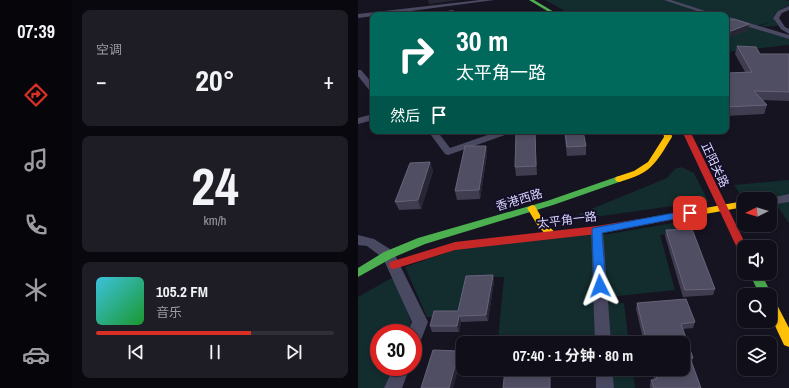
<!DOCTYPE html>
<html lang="zh">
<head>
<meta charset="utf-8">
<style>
  :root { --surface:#100f19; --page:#1e1d26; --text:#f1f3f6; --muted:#9c9ca2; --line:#302f38; --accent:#d93025 }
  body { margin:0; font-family:"Archivo Narrow","Noto Sans SC",sans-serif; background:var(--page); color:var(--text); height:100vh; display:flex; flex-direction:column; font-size:15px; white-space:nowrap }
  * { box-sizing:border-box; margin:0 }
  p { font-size:13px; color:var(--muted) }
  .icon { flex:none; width:22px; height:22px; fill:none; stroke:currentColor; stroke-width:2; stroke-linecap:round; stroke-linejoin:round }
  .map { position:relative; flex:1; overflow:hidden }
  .side { display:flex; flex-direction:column; gap:10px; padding:10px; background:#09080e; width:286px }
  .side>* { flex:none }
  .banner { position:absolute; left:12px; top:12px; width:359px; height:122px; border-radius:8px; box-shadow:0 2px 6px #0003,0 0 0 1px var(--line); background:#00695c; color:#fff; overflow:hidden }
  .needle { width:26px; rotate:265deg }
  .controls { position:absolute; left:379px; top:192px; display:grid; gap:8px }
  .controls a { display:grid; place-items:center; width:40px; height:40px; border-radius:8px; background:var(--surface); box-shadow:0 2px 6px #0003,0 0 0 1px var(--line); font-size:20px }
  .speed { position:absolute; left:12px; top:324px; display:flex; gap:8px; font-size:20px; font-weight:700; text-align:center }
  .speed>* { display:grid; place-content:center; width:52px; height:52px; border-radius:50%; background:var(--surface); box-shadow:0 2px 6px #0003,0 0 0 1px var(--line); line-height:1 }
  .speed .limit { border:6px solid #d22; background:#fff; color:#111 }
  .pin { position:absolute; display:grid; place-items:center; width:34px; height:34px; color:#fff; margin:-17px; border-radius:8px; box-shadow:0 2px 6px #0006 }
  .me { position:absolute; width:44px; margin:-22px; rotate:357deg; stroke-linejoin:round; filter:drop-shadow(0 0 3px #0008) }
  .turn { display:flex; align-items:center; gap:14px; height:84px; padding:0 20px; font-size:18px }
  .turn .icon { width:52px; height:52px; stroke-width:2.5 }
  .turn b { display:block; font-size:28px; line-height:34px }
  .then { display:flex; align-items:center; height:38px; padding:0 20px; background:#0003; gap:8px; font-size:15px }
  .big { font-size:30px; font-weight:700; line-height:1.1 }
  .side .tile { flex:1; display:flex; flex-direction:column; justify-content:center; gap:6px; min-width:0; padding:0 14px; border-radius:8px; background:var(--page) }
  .side .dial { align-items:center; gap:0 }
  .dial b { font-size:52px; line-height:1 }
  .song { display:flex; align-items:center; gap:12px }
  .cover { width:48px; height:48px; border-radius:6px; background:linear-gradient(135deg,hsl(190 70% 55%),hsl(130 70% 35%)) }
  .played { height:4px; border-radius:2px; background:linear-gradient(90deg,var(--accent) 65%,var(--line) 65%) }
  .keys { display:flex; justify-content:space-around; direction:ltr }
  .heat { display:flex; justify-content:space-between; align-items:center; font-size:22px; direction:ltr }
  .trip { position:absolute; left:98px; top:336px; width:234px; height:40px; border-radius:8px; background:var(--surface); box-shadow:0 2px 6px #0003,0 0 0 1px var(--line); font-weight:700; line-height:40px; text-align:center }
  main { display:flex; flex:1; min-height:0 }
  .menu { display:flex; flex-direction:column; width:72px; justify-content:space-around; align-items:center; background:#06060a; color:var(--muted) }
  .menu .icon { width:28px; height:28px }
  .menu .active { color:var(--accent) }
  .menu b { font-size:18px; color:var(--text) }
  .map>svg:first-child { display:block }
  .green { fill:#132c2d }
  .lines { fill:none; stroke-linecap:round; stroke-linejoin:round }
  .street { fill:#4a4962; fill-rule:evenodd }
  .fast { fill:#4caf50; fill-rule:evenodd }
  .slow { fill:#ffc107; fill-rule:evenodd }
  .jam { fill:#c62828; fill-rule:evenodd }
  .wall { fill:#403d50 }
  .shaded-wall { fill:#282635 }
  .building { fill:#504e63; stroke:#66637b }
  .route { fill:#1a73e8; stroke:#114b97 }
  .labels { text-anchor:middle; stroke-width:4; stroke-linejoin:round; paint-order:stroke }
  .street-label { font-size:12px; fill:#d9d4ff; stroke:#130f26 }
</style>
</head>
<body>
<main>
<nav class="menu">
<b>07:39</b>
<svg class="icon active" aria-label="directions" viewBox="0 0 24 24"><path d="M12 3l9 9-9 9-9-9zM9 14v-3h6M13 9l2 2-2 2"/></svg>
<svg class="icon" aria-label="music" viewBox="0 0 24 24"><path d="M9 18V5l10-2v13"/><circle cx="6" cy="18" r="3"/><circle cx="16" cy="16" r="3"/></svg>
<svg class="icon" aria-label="phone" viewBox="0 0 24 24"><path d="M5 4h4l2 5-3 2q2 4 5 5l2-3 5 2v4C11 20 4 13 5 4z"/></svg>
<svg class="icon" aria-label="climate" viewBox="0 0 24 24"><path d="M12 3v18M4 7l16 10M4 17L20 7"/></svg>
<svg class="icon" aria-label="car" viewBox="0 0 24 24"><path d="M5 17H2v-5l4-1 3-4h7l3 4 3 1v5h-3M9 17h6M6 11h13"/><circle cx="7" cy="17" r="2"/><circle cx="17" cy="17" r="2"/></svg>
</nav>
<section class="side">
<div class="tile"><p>空调</p>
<div class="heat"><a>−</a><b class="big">20°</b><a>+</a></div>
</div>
<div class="tile dial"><b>24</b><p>km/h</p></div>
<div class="tile">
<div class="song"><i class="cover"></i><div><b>105.2 FM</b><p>音乐</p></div></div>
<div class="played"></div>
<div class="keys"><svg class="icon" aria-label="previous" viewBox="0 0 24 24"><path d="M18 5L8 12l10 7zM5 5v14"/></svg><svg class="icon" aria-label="pause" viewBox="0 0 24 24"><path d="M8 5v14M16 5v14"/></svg><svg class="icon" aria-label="next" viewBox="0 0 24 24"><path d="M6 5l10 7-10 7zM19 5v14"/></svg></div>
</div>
</section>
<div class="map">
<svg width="431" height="388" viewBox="0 0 431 388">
  <rect width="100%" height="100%" fill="#161421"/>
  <g class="green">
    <polygon points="187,0 426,0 431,1 431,5 420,11 415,17 420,26 400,27 411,22 410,22 396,27 431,39 431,45 368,52 368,15 214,15"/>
    <polygon points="323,167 336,173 350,201 222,219 221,214 309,178 317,169"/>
    <polygon points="431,180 431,223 413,197 385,198 376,185"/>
    <polygon points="327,221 332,233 302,235 317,290 250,297 245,235"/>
    <polygon points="234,234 237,343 140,340 146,277 110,277 102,317 69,317 47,267 105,247"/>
    <polygon points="37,276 54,326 51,333 21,333 21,367 37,367 28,388 0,388 0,297"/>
    <polygon points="249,303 266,303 271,343 252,343"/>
    <polygon points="253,369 274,369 277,388 255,388"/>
  </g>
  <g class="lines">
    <g class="street">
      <polygon points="122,0 136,0 0,18 0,14"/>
      <polygon points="306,0 313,0 360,15 351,15"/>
      <polygon points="431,6 431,10 424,13 421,18 427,27 431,29 431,34 423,29 415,18 420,11"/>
      <polygon points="94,10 104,15 93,14 71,15"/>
      <polygon points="182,12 184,13 184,15 176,15"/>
      <polygon points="368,16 431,35 431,39 368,20"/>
      <polygon points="0,70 3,70 15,84 15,91 12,91 0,76"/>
      <polygon points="15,114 15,120 0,124 0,118"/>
      <polygon points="70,131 79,131 92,148 141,131 154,131 153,133 90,155 87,154"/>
      <polygon points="431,194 431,202 412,205 412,199 408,199"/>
      <polygon points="239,226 243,227 245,230 253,343 237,343 233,230 235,227"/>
      <polygon points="0,235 16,239 35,251 70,322 61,345 55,347 55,333 50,333 54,322 25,258 9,246 0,245"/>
      <polygon points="36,367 52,367 44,388 26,388"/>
      <polygon points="238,369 254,369 256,388 238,388"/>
    </g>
    <g class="fast">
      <polygon points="171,0 176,0 201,15 196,15"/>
      <polygon points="261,176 265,179 264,181 195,205 67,244 34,258 0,277 0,268 26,252 60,238 189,201"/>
      <polygon points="391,273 403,273 414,295 412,298 412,295 402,295"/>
    </g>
    <g class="slow">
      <path d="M305 131H313L314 137C297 164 294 173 261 182L258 181 257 179 258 177 276 171 290 162 306 137Z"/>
      <polygon points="386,201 386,207 336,216 331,213 336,210"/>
      <polygon points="174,205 177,206 186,222 200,235 199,238 191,238 180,226 169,208"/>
      <polygon points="412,298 416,299 431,328 431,347 426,345 412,315"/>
    </g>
    <g class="jam">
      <polygon points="324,131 332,131 389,247 386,247 386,256 382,255 381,252"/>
      <polygon points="336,210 339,211 341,213 339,215 239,234 97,250 36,269 32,268 31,265 32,262 97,242 239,226"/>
    </g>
  </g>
  <g class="wall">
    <polygon points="368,22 390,30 372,37 368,36"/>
    <polygon points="379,46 402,54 431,54 431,101 405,100 409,105 406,114 368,116 368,70 370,73 387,72 377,54"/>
    <polygon points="177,131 179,175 158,176 157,167"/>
    <polygon points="206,131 225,131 228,146 228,155 209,156"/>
    <polygon points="128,146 129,154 122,199 99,200 97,191"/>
    <polygon points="72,162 75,171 63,209 41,210 37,202"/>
    <polygon points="308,230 357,289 355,295 325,297 307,236"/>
    <polygon points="135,275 136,281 130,321 103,322 101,332 74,332 72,326 100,311"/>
    <polygon points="279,303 337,322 335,328 325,329 335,358 334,362 343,388 292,388 292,385 293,380 296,379 293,369 325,369 325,343 286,343 278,309"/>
  </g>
  <g class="shaded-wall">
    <polygon points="70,0 101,0 71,4"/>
    <polygon points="391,24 390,30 372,37 373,31"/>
    <polygon points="128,146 129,154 122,199 121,190"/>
    <polygon points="72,162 75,171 63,209 60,200"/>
    <polygon points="135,275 136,281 130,321 128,315"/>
    <polygon points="101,316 103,322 101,332 99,326"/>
    <polygon points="101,351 104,357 95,388 91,388"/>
  </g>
  <g class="building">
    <polygon points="376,19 391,24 373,31 368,29 368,22"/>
    <polygon points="379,46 398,47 402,54 431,54 431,92 396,91 409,105 368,107 368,70 370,73 394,72"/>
    <polygon points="158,131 177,131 178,166 157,167"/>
    <polygon points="207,131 225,131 228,146 209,147"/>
    <polygon points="107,146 128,146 121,190 97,191"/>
    <polygon points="72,162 60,200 37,202 52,163"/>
    <polygon points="334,229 357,289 327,290 308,230"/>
    <polygon points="135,275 128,315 101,316 99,326 72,326 76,311 100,311 108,276"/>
    <polygon points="328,299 337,322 323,324 335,358 332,358 343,388 296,388 293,380 299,379 296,369 325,369 325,343 289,343 279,303"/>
    <polygon points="75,350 101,351 91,388 63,388"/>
    <polygon points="147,369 163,369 163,373 192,372 192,388 145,388"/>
  </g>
  <polygon class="route" points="332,210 337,213 336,215 244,233 248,286 246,290 242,291 238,290 236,286 234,230 235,228"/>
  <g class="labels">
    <g class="street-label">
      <text transform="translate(357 165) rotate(65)" y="4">正阳关路</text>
      <text transform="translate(161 200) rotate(-17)" y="4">香港西路</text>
      <text transform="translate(209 220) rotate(-7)" y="4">太平角一路</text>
    </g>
  </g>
</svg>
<div class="controls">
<a><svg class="needle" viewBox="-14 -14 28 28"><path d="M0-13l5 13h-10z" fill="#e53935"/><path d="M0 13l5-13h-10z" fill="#9c9ca2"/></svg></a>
<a><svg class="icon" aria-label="sound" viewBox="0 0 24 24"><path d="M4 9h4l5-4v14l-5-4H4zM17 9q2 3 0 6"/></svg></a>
<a><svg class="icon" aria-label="search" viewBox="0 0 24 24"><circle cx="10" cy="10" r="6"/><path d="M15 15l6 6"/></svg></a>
<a><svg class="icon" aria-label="layers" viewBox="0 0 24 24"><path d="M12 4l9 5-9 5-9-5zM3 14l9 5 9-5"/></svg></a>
</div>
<div class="speed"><div class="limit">30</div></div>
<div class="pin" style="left:332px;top:213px;background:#d93025"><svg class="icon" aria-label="arrive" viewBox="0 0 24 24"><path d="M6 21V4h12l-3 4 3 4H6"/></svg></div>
<svg class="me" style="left:242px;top:286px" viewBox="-20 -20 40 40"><path d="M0-17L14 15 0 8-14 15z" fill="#1a73e8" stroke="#fff" stroke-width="4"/></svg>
<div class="trip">07:40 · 1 分钟 · 80 m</div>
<div class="banner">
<div class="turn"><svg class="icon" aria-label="right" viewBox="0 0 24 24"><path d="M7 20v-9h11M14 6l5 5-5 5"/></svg><div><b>30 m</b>太平角一路</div></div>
<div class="then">然后<svg class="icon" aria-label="arrive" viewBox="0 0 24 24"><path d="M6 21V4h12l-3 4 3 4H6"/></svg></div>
</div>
</div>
</main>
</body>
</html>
